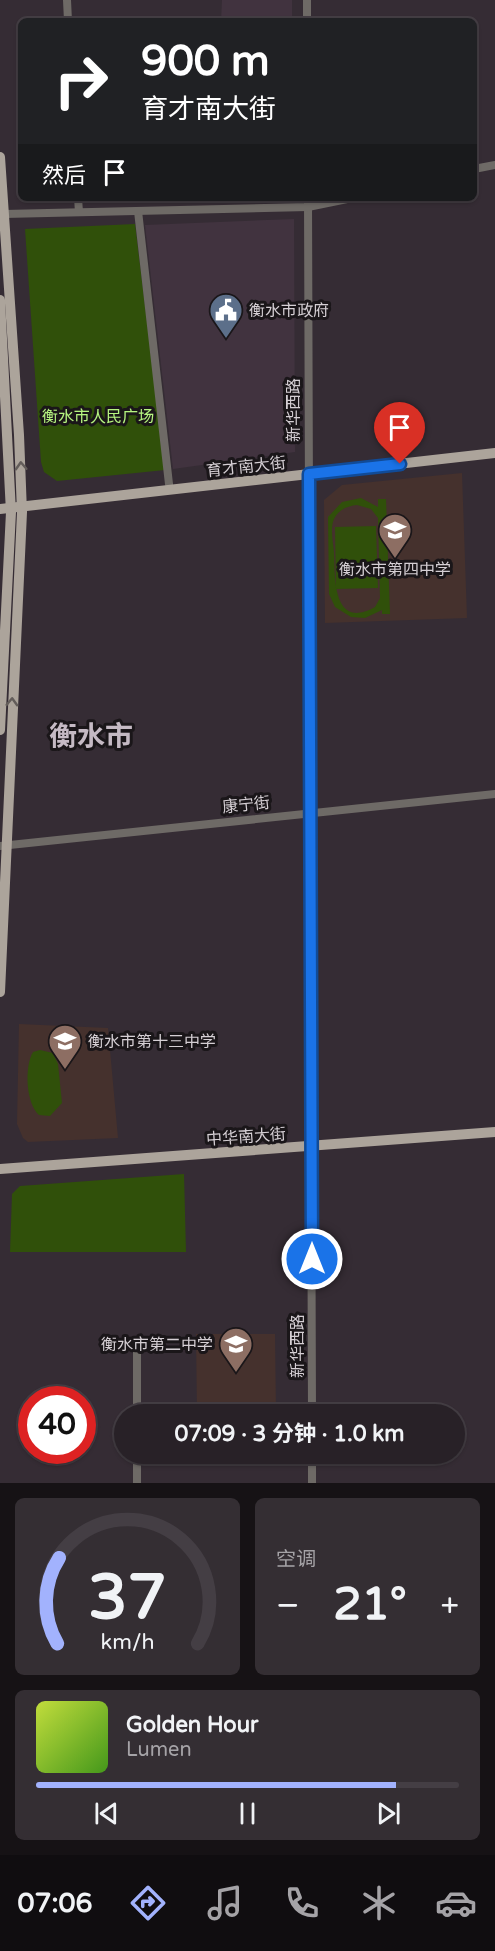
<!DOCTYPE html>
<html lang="zh">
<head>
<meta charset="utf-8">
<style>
  :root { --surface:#282127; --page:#342e33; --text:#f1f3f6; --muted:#a5a3a7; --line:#443e44; --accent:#a2b2fd }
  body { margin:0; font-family:"Varela Round","Noto Sans SC",sans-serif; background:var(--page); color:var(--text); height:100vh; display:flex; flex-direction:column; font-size:22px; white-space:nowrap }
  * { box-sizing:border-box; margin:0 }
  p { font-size:20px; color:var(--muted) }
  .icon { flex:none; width:33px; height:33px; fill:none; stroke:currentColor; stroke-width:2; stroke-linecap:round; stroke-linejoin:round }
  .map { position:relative; height:1483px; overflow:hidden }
  .sheet { display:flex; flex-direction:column; gap:15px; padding:15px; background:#161215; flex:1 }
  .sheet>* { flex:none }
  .hud { position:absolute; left:18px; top:18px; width:459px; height:183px; border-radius:9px; box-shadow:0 2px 4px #0004,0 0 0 2px var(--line); background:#202124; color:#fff; overflow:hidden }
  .speed { position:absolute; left:18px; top:1386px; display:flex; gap:12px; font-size:30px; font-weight:700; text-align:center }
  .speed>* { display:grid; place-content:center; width:78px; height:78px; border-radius:50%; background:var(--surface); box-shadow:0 2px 4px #0004,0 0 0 2px var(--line); line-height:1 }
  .speed .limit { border:9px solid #d22; background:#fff; color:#111 }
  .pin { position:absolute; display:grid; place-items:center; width:51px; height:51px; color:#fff; margin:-62px -26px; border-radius:50% 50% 50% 0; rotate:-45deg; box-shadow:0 0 6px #0007 }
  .pin .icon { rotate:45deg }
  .me { position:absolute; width:66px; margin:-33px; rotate:0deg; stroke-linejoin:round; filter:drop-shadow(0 0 4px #0008) }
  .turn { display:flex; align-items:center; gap:21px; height:126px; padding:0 24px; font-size:27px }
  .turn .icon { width:78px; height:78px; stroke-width:2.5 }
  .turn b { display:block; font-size:42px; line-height:51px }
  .then { display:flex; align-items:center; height:57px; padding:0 24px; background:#0003; gap:12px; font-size:22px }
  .big { font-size:45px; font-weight:700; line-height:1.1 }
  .sheet .card { flex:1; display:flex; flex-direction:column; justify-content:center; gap:9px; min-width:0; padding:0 21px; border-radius:9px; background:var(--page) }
  .sheet .dial { align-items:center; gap:0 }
  .dial svg { height:156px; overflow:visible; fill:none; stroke:var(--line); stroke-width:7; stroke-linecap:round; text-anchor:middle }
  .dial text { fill:var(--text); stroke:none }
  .song { display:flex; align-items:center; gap:18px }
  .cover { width:72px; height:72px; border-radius:9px; background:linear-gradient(135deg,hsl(70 70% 55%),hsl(100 70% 35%)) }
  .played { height:6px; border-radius:3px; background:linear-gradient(90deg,var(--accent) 85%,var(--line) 85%) }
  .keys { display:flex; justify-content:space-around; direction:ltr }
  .heat { display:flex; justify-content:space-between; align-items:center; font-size:33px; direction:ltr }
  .sheet .tiles { flex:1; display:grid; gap:15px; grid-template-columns:1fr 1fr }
  .card:last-child { grid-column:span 2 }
  .trip { position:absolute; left:114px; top:1404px; width:351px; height:60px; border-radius:30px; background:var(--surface); box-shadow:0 2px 4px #0004,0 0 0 2px var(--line); font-weight:700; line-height:60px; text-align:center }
  .tab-bar { display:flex; height:96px; justify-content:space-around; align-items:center; background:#100d10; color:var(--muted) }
  .tab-bar .icon { width:42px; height:42px }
  .tab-bar .on { color:var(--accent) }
  .tab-bar b { font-size:27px; color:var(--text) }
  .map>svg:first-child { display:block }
  .built { fill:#41333f }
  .education { fill:#45312d }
  .green { fill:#30500a; fill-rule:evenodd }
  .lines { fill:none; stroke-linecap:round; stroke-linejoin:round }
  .minor { stroke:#6e6a66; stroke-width:8 }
  .major { stroke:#aca49b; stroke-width:10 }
  .oneway { stroke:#635d5a }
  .route-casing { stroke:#114b97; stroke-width:15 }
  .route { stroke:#1a73e8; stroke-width:10 }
  .labels { text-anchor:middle; stroke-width:6; stroke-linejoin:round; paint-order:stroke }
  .poi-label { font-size:16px; fill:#d5cfd4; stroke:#1a1619; text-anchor:start }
  .street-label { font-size:16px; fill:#d5cfd4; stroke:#1a1619 }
  .park-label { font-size:16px; fill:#b6f480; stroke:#1a1619 }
  .town-label { font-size:28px; font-weight:bold; fill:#c5bac4; stroke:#1a1619 }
</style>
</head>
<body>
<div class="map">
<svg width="495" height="1483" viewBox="0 0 495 1483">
  <rect width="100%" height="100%" fill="#352c34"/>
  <g class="built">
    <polygon points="222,0 292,0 292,21 221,21"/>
    <polygon points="294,219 295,452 173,469 145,225"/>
  </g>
  <g class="education">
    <polygon points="462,473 467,618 325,623 324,500 342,485"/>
    <polygon points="19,1024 108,1028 118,1138 28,1142 23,1138 17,1124"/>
    <polygon points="196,1334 275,1334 276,1412 269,1412 269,1414 197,1414"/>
  </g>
  <g class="green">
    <polygon points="135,224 165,470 57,481 44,472 41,462 25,229"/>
    <path d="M361 498 378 507V499H386L390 614H382V610L365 618 351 617 335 607 329 594 328 517 342 502ZM357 505 371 509 378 518 380 598 375 607C332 631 335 576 334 552 333 542 330 528 334 519 338 510 347 506 357 505Z"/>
    <polygon points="376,526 378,588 336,589 335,527"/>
    <path d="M40 1050 53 1053 58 1064 62 1103 50 1116 39 1115C26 1104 24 1067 33 1052Z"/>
    <polygon points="184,1174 186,1252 10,1252 12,1194 20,1186"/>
  </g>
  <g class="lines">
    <g class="minor">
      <polyline points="67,0 68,21"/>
      <polyline points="307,0 307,21"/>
      <polyline points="474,169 495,165"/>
      <polyline points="78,198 79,212"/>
      <polyline points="308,198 312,1414"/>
      <polyline points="138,211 169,484"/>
      <polyline points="4,214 308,207 352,198"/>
      <polyline points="0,846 495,794"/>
      <polyline points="137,1414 137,1349"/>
      <polyline points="312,1454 312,1483"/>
      <polyline points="137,1483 137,1454"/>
    </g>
    <g class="major">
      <polyline points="0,157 19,435 22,512 0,992"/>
      <polyline points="0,300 11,512 0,730"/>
      <polyline points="0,509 495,453"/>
      <polyline points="0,1169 495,1132"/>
    </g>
  </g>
  <defs><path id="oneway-chevron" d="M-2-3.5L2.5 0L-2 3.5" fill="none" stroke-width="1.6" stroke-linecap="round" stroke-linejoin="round" transform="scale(1.5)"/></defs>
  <g class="oneway">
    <use href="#oneway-chevron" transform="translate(21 466) rotate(-93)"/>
    <use href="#oneway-chevron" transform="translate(12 702) rotate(-88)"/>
  </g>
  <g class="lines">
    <defs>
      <polyline id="route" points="312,1259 309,474 400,464"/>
    </defs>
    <use href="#route" class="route-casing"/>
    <use href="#route" class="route"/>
  </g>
  <defs>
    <symbol id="civic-pin" viewBox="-11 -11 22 30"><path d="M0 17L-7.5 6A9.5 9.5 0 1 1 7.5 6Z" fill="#5c6f8a" stroke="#1a1619"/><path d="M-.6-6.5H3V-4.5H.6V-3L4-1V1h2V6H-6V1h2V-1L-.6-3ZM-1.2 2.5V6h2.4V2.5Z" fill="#fff"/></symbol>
    <symbol id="school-pin" viewBox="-11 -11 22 30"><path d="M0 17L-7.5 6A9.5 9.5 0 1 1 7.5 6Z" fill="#8d6e63" stroke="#1a1619"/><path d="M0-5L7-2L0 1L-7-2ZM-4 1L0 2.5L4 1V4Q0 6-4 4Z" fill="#fff"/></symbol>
  </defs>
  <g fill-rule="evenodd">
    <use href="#civic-pin" x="207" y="291" width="38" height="52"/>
    <use href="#school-pin" x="376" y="511" width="38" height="52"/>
    <use href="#school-pin" x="46" y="1022" width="38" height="52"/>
    <use href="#school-pin" x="217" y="1325" width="38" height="52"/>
  </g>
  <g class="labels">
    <g class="poi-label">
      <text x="249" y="316">衡水市政府</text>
      <text x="395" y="575" text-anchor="middle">衡水市第四中学</text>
      <text x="88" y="1047">衡水市第十三中学</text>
      <text x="213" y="1350" text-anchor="end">衡水市第二中学</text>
    </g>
    <g class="street-label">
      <text transform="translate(293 410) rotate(-90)" y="6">新华西路</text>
      <text transform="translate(246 466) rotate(-6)" y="6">育才南大街</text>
      <text transform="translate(246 804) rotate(-6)" y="6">康宁街</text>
      <text transform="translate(246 1136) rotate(-4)" y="6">中华南大街</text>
      <text transform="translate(297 1346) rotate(-90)" y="6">新华西路</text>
    </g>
    <g class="park-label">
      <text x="98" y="422">衡水市人民广场</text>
    </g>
    <g class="town-label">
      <text x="91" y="746">衡水市</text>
    </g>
  </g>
</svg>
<div class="speed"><div class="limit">40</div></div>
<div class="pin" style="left:400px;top:464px;background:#d93025"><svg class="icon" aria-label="arrive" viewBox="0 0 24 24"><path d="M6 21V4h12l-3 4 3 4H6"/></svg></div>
<svg class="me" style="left:312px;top:1259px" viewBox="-20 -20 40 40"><circle r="17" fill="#1a73e8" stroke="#fff" stroke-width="3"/><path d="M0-11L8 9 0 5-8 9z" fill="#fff"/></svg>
<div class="trip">07:09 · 3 分钟 · 1.0 km</div>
<div class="hud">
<div class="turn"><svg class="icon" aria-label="right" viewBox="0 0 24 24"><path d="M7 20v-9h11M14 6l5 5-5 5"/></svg><div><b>900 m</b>育才南大街</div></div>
<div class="then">然后<svg class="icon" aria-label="arrive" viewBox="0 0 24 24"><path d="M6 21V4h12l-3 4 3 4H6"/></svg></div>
</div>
</div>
<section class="sheet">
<div class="tiles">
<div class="card dial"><svg viewBox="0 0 100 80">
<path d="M14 69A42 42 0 1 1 86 69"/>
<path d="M14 69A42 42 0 0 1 15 25" stroke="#a2b2fd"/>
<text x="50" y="56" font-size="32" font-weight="700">37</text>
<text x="50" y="72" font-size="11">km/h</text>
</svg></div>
<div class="card"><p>空调</p>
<div class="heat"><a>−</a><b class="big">21°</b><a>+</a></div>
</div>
<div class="card">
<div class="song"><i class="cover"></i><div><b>Golden Hour</b><p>Lumen</p></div></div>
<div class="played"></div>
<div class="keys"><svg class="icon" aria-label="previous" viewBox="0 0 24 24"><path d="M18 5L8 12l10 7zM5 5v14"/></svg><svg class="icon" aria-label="pause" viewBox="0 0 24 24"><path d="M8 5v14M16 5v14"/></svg><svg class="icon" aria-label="next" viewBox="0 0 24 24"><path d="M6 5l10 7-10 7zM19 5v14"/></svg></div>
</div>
</div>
</section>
<nav class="tab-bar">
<b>07:06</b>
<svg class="icon on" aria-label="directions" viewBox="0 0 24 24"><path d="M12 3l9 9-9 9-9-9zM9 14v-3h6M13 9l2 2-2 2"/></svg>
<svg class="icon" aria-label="music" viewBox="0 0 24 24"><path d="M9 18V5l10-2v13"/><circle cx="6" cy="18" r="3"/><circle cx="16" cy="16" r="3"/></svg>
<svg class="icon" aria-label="phone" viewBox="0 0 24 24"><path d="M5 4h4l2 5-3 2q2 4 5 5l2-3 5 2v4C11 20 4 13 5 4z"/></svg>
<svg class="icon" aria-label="climate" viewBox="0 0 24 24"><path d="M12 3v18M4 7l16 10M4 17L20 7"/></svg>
<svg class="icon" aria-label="car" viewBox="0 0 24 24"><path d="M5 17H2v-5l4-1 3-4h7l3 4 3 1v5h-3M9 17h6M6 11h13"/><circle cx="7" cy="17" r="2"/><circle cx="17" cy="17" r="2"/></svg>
</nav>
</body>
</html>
